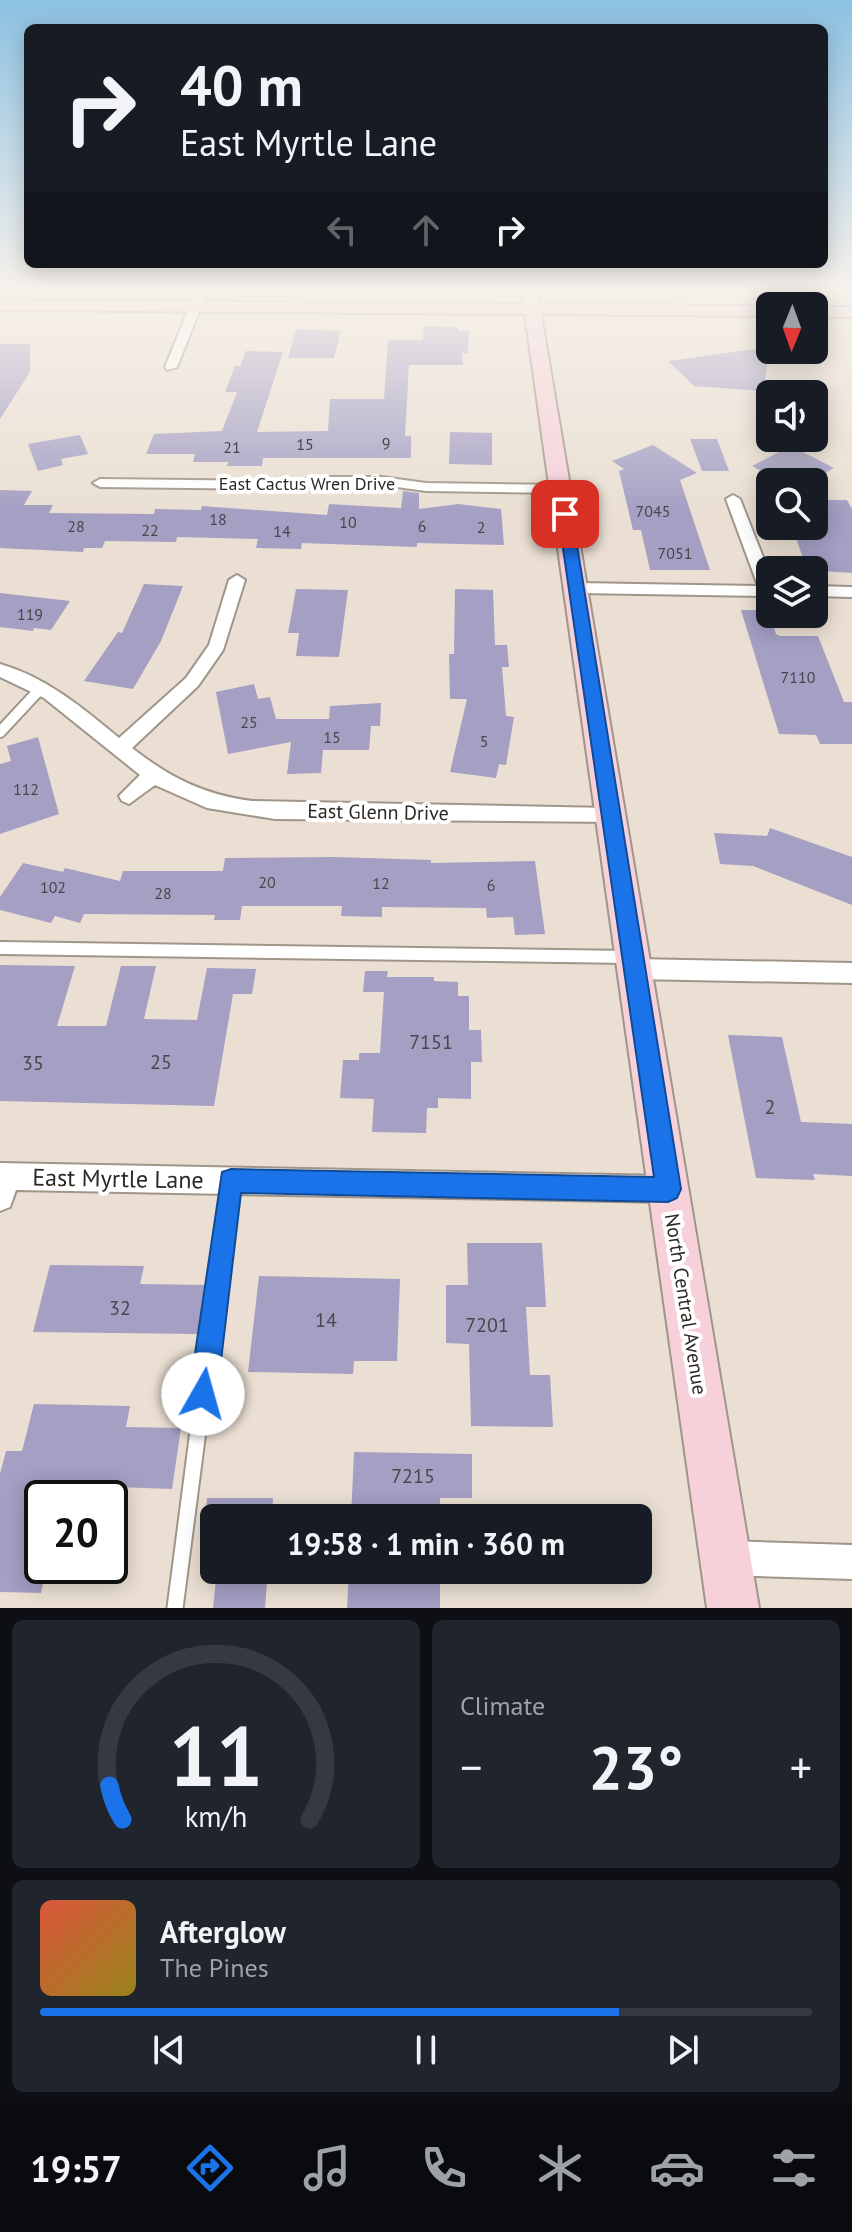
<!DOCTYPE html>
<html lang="en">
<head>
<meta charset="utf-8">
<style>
  :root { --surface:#171b24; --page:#20242c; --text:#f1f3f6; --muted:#9ea1a6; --line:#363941; --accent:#1a73e8 }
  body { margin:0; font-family:"PT Sans",sans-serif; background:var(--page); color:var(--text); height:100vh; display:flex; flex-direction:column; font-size:30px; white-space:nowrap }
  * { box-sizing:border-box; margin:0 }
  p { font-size:26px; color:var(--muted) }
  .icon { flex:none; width:44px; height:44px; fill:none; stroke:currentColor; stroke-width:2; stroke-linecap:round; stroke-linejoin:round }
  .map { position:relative; height:1608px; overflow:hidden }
  .panel { display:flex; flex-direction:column; gap:12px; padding:12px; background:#0d0f14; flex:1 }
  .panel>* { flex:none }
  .hud { position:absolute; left:24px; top:24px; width:804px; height:244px; border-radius:12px; box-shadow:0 4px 20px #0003; background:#171b24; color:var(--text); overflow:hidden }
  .needle { width:52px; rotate:181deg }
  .buttons { position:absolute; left:756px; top:292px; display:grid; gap:16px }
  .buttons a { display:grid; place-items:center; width:72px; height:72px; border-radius:12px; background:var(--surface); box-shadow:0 4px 20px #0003; font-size:40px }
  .speed { position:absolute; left:24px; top:1480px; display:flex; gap:16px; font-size:40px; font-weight:700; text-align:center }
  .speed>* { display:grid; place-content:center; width:104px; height:104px; border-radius:50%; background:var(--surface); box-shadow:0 4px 20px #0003; line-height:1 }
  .speed .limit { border:4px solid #111; border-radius:12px; background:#fff; color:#111 }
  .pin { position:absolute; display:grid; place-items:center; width:68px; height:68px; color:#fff; margin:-34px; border-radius:16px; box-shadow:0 4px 12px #0006 }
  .me { position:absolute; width:88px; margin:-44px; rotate:7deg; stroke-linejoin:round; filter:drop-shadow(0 0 6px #0008) }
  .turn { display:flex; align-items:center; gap:28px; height:168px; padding:0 24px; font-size:36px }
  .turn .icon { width:104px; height:104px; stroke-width:2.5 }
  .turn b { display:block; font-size:56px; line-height:68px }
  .lanes { display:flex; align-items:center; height:76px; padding:0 24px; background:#0003; justify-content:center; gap:40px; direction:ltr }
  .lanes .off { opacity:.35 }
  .big { font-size:60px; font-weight:800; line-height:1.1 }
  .panel .tile { flex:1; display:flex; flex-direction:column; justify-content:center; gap:12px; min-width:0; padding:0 28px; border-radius:12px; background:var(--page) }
  .panel .dial { align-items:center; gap:0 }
  .dial svg { height:208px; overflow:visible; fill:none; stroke:var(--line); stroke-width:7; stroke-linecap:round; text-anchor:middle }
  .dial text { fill:var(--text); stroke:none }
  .song { display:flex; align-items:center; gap:24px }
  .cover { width:96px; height:96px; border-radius:12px; background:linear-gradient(135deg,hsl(10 70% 55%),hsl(50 70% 35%)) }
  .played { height:8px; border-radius:4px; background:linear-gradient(90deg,var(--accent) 75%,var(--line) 75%) }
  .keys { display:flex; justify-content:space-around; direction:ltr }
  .heat { display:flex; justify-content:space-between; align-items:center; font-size:44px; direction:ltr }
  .panel .tiles { flex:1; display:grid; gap:12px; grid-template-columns:1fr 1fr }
  .tile:last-child { grid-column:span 2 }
  .trip { position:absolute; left:200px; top:1504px; width:452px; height:80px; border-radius:12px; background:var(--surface); box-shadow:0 4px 20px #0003; font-weight:800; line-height:80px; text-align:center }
  .tabs { display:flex; height:128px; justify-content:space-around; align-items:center; background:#090b0e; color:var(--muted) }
  .tabs .icon { width:56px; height:56px }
  .tabs .selected { color:var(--accent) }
  .tabs b { font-size:36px; color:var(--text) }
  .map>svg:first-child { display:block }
  .building { fill:#a49fc3 }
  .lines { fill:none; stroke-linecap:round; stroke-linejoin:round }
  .lane-far2-casing { stroke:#9f9589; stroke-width:14 }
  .lane-far1-casing { stroke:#9f9589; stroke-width:16 }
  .lane-casing { stroke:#9f9589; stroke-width:19 }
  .street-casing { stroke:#9f9589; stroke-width:4 }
  .secondary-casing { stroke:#9f9589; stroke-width:4 }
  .lane-far2 { stroke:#fff; stroke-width:10 }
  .lane-far1 { stroke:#fff; stroke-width:12 }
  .lane { stroke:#fff; stroke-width:15 }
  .street { fill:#fff; fill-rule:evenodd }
  .secondary { fill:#f7d1da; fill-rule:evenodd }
  .route { fill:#1a73e8; stroke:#114b97; stroke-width:2 }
  .labels { text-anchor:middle; stroke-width:8; stroke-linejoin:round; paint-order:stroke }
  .number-label { font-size:16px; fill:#4a464b }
  .far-street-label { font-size:18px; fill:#2c2823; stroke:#fff }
  .street-label { font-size:20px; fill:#2c2823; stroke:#fff }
  .near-number-label { font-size:20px; fill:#4a464b }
  .near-street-label { font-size:24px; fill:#2c2823; stroke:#fff }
</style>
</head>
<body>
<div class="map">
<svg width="852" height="1608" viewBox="0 0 852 1608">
  <rect width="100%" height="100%" fill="#eadfd2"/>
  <g class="building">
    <polygon points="424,326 458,327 458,331 469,331 468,353 462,353 463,365 409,365 405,436 411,436 411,458 263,458 262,466 227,466 228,462 193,462 195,454 146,454 154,434 222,431 237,392 225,392 235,366 240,366 246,351 283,352 257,432 328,431 330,399 384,399 388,340 423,340"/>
    <polygon points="296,329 341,331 334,358 288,358"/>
    <polygon points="0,344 30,344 30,372 0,419"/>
    <polygon points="770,347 763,391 694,386 668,361"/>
    <polygon points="450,432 492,433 492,465 449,464"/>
    <polygon points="80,435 88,454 61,459 63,465 38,471 28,444"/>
    <polygon points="690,439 717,439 729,471 702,471"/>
    <polygon points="653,445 697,473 680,480 710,570 650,570 641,530 633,530 619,471 624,469 612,461"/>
    <polygon points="791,446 834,468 808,482 781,482 752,466"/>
    <polygon points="0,490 32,491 24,505 53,505 49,513 154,514 155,509 201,510 202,506 327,515 329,504 401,508 403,491 419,493 419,509 458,504 501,509 504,545 417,543 417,547 302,543 301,549 256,548 258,539 177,537 176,542 105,541 102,548 84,548 83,552 0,548"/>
    <polygon points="814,500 847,500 852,509 852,573 807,570 792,526 814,526"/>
    <polygon points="144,584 183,586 161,641 133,689 84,681 118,632 122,633"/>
    <polygon points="296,589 348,590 339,657 296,656 299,633 288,633"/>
    <polygon points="455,589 493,590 495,645 507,645 509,667 502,667 506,716 514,717 506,765 499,764 496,778 450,772 467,699 450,699 449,654 454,654"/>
    <polygon points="0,593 70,601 51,630 34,628 33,631 0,627"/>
    <polygon points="741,610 768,610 776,634 780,636 818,636 844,702 852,702 852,744 820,744 816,735 779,734"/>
    <polygon points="254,684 258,699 270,697 276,719 329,719 330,706 381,703 380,726 371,726 369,750 323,750 321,773 287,774 291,742 228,754 216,692"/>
    <polygon points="38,737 59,814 0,834 0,764 11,761 7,746"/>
    <polygon points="770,828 852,857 852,905 753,866 720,864 714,833 767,836"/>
    <polygon points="334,857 431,860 431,863 535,861 545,934 515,935 513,917 487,918 486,908 382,907 382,917 341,916 342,906 242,906 240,920 214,920 215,915 84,914 80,923 55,916 51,923 0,910 0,897 23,863 63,872 65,868 120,881 123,871 223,871 225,858"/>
    <polygon points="0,965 75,966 57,1026 106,1026 121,966 156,966 144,1019 197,1020 207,968 256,969 252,994 233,994 214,1106 0,1101"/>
    <polygon points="365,971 388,971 387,977 434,977 434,981 458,982 458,996 469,996 469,1030 481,1030 482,1062 471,1062 471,1099 438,1098 438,1108 427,1108 426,1133 372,1132 374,1099 340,1098 343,1060 359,1060 359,1053 380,1053 384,992 363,992"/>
    <polygon points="728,1035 782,1037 801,1122 852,1124 852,1176 813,1174 815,1180 756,1178"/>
    <polygon points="467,1243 542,1243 546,1307 526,1307 530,1375 550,1375 553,1427 471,1426 469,1344 446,1343 446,1285 468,1285"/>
    <polygon points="50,1265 144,1266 140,1284 205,1285 197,1334 33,1332"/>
    <polygon points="259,1276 400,1279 397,1361 354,1361 353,1374 248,1372"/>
    <polygon points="34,1404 130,1406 126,1427 181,1428 172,1489 116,1487 114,1498 42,1498 42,1566 47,1566 41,1593 0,1592 0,1474 6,1451 22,1451"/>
    <polygon points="354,1452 472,1454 472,1498 440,1498 440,1518 351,1518"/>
    <polygon points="207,1498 273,1498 272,1518 205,1518"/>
    <polygon points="217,1570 268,1570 265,1608 213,1608"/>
    <polygon points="349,1570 440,1570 440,1608 347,1608"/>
  </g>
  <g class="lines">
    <defs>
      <polyline id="lane-far2" points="0,732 41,688"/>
      <g id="lane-far1">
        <polyline points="0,948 629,957"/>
        <polyline points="226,1210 230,1183"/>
      </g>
      <polyline id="lane" points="175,1608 227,1208"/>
      <g id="street">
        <polygon points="11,289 0,300 0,289"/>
        <polygon points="197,289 208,289 177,367 167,370 165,367"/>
        <polygon points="327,477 382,477 426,483 561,485 568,489 561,493 426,491 382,485 327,485 290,489 100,487 93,483 100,479 290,481"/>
        <polygon points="733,495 740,499 770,575 770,596 577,593 569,588 577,583 758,586 726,499"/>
        <path d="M237 575 245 580 223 650 198 686 132 748C169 777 204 795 252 801L609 808 616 810 619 816 616 822 275 819 207 808 155 785 129 804 122 801 119 796 140 775 44 698 0 677V664C46 677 83 708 119 738L186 678 209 645 229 580Z"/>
        <polygon points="814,586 852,587 852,597 814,596"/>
        <polygon points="634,959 852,963 852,983 634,979 626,976 623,969 626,962"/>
        <polygon points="0,1163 668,1176 678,1179 681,1189 678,1199 668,1202 16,1190 10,1207 0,1211"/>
        <polygon points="726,1541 852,1545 852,1579 726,1575 714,1570 709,1558 714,1546"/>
      </g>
      <g id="secondary">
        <polygon points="521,289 537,289 540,304 770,306 770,316 541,314 759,1608 707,1608 525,314 0,310 0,300 523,304"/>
        <rect x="814" y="307" width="38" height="10"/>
      </g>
    </defs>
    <use href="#lane-far2" class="lane-far2-casing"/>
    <use href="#lane-far1" class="lane-far1-casing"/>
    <use href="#lane" class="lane-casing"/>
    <use href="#street" class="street-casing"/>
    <use href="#secondary" class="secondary-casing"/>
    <use href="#lane-far2" class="lane-far2"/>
    <use href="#lane-far1" class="lane-far1"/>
    <use href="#lane" class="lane"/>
    <use href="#street" class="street"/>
    <use href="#secondary" class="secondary"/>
  </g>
  <linearGradient id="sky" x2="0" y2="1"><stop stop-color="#8cc1e2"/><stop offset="0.56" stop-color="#f6f1eb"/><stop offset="1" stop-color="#f6f1eb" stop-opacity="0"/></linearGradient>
  <rect width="852" height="515" fill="url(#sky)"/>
  <polygon class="route" points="565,510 572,514 681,1189 677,1198 668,1202 241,1193 217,1394 213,1404 203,1408 193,1404 189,1394 222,1172 231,1169 654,1177 558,514"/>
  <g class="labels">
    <g class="number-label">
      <text x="386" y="449">9</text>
      <text x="305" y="450">15</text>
      <text x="232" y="453">21</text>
      <text x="653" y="517">7045</text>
      <text x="218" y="525">18</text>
      <text x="348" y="528">10</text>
      <text x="76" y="532">28</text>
      <text x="422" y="532">6</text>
      <text x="481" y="533">2</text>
      <text x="150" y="536">22</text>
      <text x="282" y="537">14</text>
      <text x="675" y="559">7051</text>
      <text x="30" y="620">119</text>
      <text x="798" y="683">7110</text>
      <text x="249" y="728">25</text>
      <text x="332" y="743">15</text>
      <text x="484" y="747">5</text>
      <text x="26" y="795">112</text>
      <text x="267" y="888">20</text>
      <text x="381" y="889">12</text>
      <text x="491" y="891">6</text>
      <text x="53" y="893">102</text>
      <text x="163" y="899">28</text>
    </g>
    <g class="far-street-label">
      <text x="307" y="490">East Cactus Wren Drive</text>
    </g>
    <g class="street-label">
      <text transform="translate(378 812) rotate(1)" y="7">East Glenn Drive</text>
      <text transform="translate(686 1304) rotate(81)" y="7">North Central Avenue</text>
    </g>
    <g class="near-number-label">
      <text x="431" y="1049">7151</text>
      <text x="161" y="1069">25</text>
      <text x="33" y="1070">35</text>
      <text x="770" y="1114">2</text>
      <text x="120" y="1315">32</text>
      <text x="326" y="1327">14</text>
      <text x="487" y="1332">7201</text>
      <text x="413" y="1483">7215</text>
    </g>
    <g class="near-street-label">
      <text transform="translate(118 1179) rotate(1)" y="8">East Myrtle Lane</text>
    </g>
  </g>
</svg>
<div class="buttons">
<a><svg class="needle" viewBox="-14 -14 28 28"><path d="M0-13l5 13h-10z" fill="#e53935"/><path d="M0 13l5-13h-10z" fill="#9ea1a6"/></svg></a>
<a><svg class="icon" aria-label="sound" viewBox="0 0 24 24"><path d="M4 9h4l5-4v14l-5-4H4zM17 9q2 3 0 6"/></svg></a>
<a><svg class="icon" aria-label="search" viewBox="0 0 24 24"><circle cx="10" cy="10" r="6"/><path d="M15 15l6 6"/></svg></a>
<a><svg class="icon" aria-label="layers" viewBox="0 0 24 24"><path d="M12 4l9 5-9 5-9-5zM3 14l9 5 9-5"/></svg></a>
</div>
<div class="speed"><div class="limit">20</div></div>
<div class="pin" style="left:565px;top:514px;background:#d93025"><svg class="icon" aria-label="arrive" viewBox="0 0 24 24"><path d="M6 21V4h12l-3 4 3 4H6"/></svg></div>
<svg class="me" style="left:203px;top:1394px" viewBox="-20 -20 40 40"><circle r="19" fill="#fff"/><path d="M0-13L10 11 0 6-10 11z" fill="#1a73e8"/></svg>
<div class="trip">19:58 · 1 min · 360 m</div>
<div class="hud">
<div class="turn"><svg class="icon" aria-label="right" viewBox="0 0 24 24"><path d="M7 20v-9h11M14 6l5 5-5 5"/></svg><div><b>40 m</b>East Myrtle Lane</div></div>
<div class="lanes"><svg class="icon off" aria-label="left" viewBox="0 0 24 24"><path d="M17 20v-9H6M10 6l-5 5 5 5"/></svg><svg class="icon off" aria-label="ahead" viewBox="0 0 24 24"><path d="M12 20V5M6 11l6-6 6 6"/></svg><svg class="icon" aria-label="right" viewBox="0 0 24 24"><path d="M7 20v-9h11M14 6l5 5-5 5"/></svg></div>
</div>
</div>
<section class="panel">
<div class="tiles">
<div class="tile dial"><svg viewBox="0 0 100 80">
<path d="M14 69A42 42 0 1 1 86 69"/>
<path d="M14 69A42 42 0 0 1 9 56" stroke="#1a73e8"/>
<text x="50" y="56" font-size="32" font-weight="700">11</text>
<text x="50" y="72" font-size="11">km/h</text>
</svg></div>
<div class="tile"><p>Climate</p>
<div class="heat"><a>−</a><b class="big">23°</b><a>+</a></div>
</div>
<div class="tile">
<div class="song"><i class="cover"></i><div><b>Afterglow</b><p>The Pines</p></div></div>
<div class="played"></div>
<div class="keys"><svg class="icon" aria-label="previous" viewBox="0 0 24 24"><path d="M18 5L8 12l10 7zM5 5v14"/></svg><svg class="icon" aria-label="pause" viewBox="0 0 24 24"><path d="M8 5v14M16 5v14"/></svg><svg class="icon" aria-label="next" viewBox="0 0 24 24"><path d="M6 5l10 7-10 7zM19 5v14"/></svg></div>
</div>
</div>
</section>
<nav class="tabs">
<b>19:57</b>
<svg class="icon selected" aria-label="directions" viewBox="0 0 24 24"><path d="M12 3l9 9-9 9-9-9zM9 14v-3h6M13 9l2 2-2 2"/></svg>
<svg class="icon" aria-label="music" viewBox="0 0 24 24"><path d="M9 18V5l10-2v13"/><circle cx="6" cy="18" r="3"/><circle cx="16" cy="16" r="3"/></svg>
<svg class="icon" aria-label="phone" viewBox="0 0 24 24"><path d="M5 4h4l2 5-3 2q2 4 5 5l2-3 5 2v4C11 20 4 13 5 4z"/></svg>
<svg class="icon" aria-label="climate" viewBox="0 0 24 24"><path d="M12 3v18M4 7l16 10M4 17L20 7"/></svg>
<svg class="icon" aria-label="car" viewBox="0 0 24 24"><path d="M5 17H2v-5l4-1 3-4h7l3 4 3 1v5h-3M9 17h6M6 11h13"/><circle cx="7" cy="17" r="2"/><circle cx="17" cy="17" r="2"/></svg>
<svg class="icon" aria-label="filters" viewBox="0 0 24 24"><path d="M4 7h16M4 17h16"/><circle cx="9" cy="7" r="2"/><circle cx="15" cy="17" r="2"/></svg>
</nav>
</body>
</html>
